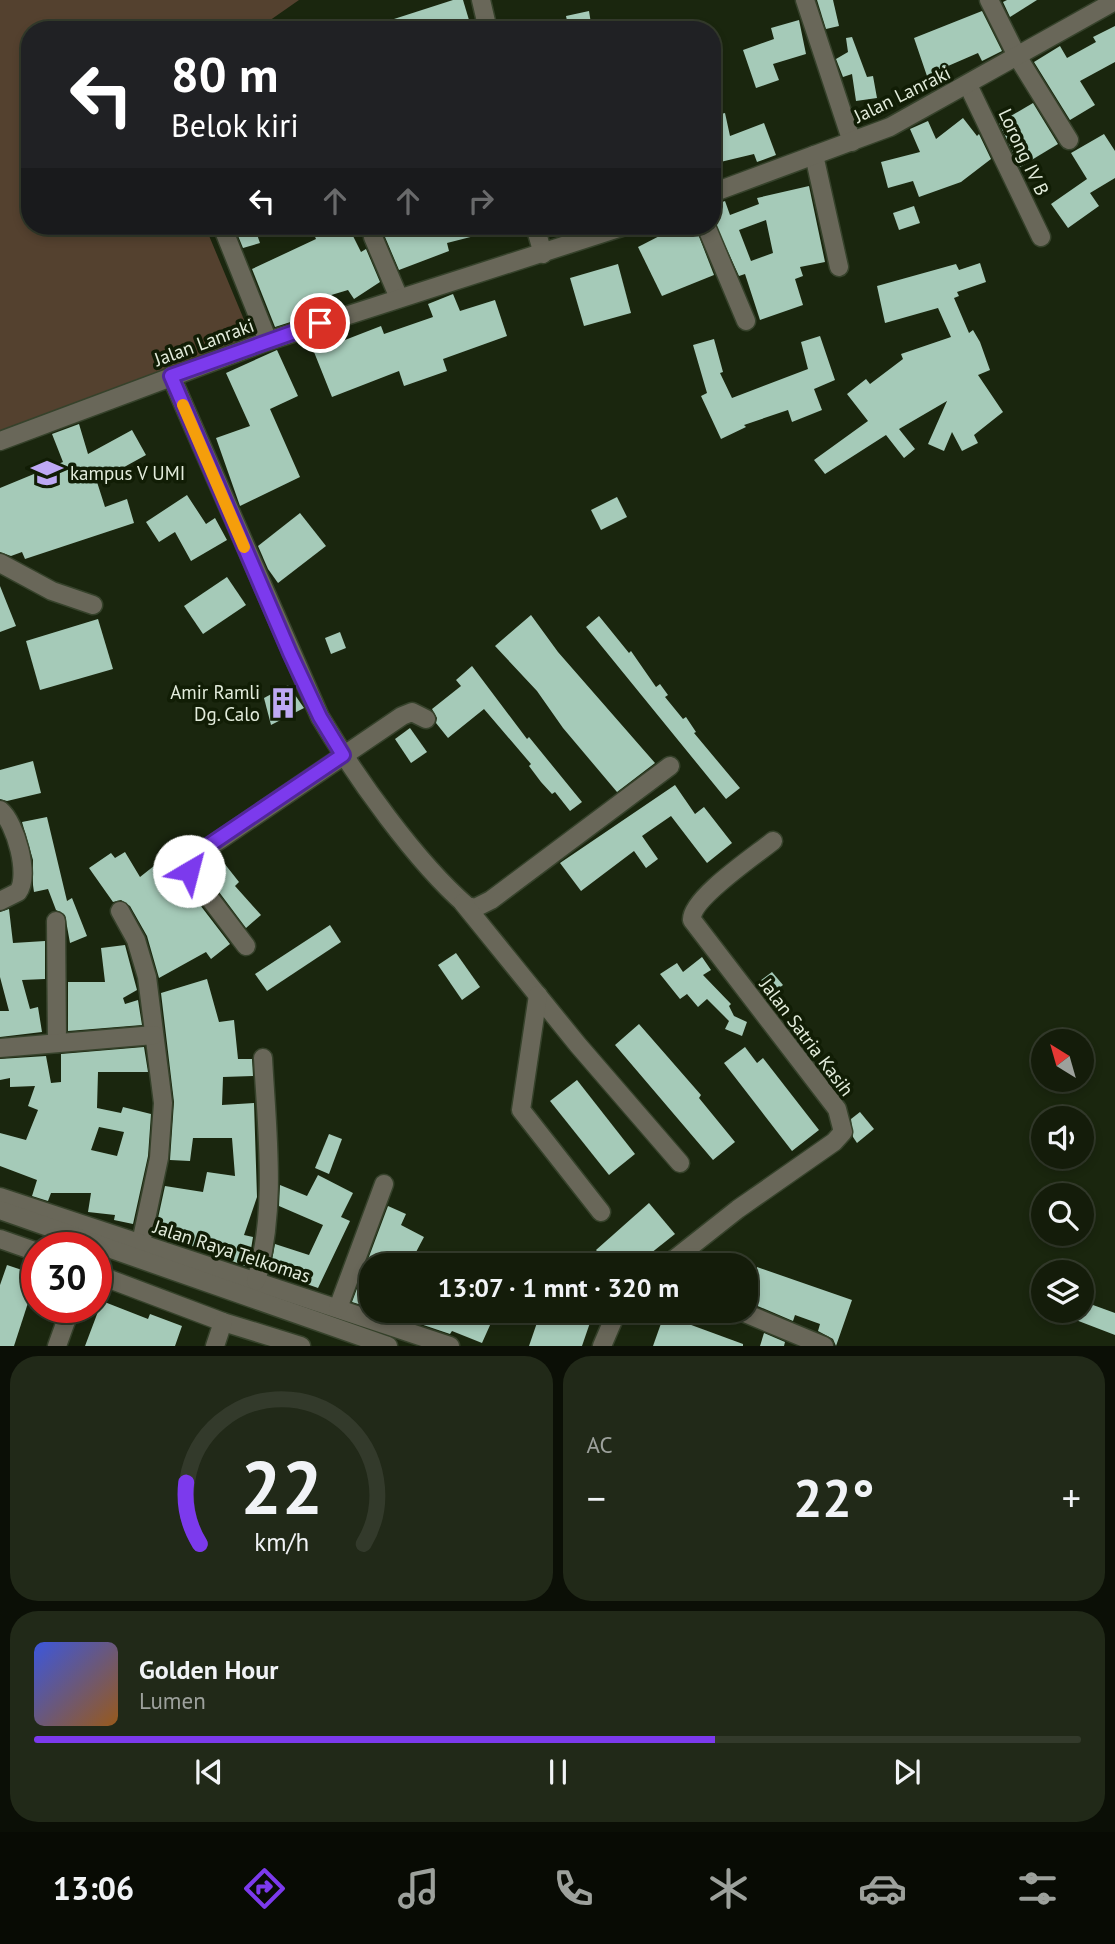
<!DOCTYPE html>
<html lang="id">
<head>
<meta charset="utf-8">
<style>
  :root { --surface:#141c0a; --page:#212918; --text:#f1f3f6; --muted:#9da19c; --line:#333a2b; --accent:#7c3aed }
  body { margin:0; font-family:"PT Sans",sans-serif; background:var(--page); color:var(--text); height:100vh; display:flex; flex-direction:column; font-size:26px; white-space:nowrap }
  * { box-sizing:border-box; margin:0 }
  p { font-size:23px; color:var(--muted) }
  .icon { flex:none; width:38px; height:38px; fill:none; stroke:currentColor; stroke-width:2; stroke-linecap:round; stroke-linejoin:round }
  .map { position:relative; height:1346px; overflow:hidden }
  .details { display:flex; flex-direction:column; gap:10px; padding:10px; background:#0b0f06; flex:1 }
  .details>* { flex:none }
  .guide { position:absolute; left:21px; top:21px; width:700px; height:214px; border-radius:28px; box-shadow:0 4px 10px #0003,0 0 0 2px var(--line); background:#202124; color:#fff; overflow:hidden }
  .needle { width:46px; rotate:323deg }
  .fabs { position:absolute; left:1031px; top:1029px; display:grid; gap:14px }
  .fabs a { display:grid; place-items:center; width:63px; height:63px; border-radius:50%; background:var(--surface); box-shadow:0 4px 10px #0003,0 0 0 2px var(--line); font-size:35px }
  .speed { position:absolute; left:21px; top:1232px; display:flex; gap:14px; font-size:35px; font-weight:700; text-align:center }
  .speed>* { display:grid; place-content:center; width:91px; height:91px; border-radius:50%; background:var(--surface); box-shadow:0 4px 10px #0003,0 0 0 2px var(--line); line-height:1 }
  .speed .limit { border:10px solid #d22; background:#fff; color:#111 }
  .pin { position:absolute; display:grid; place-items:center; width:60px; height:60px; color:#fff; margin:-30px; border:4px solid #fff; border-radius:50%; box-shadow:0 2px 7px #0007 }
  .me { position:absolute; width:77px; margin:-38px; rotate:37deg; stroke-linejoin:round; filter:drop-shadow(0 0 5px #0008) }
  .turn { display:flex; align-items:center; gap:24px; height:147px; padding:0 35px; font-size:32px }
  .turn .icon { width:91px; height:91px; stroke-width:2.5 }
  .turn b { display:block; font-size:49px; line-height:60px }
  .lanes { display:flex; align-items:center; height:66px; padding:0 35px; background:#0003; justify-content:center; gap:35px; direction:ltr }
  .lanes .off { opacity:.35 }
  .big { font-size:52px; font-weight:800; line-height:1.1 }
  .details .tile { flex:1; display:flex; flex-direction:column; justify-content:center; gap:10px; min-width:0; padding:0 24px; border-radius:28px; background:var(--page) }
  .details .dial { align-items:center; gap:0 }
  .dial svg { height:182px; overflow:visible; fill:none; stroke:var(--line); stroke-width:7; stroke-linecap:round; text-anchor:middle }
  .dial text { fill:var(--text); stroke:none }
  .song { display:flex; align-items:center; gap:21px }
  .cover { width:84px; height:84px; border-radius:10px; background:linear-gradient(135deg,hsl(230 70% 55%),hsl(30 70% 35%)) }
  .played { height:7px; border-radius:4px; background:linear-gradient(90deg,var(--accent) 65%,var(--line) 65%) }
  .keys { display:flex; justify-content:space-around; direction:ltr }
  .heat { display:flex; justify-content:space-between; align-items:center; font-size:38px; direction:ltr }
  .details .tiles { flex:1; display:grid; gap:10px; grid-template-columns:1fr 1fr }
  .tile:last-child { grid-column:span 2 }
  .trip { position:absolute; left:359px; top:1253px; width:399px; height:70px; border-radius:28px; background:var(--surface); box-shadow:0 4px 10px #0003,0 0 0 2px var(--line); font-weight:800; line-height:70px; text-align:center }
  .dock { display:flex; height:112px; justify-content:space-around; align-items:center; background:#080b04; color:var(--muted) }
  .dock .icon { width:49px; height:49px }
  .dock .on { color:var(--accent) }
  .dock b { font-size:32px; color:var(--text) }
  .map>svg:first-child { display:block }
  .green { fill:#54412f }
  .building { fill:#a5cab8; fill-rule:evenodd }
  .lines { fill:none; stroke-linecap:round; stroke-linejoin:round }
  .minor-casing { stroke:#36422b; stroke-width:21 }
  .minor { stroke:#696759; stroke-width:18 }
  .route-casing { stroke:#51269a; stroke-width:18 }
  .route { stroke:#7c3aed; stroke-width:12 }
  .slow { stroke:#f59e0b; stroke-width:12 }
  .labels { text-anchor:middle; stroke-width:7; stroke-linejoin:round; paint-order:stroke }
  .street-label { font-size:19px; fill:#e3ecdc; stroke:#111d05 }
  .poi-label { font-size:19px; fill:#e3ecdc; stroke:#111d05; text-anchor:start }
</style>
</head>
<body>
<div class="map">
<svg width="1115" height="1346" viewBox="0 0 1115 1346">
  <rect width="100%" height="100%" fill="#1a260e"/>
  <polygon class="green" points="0,0 299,0 256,30 30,30 30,226 205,226 257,351 0,442"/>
  <g class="building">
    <polygon points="453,0 463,0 472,30 397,30 394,19"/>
    <polygon points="817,0 833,0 839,26 826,29"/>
    <polygon points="1007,0 1037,0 1010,17 1003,2"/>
    <polygon points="589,11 592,30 569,30 566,16"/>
    <polygon points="982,11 1002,51 982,61 978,53 948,66 950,71 928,79 914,38"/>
    <polygon points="799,20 806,54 773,64 779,80 756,88 743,50 774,39 771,28"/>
    <polygon points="1115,26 1115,62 1080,81 1095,105 1070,120 1034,62 1060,46 1067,58 1096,42 1093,37"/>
    <polygon points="852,37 867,77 873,76 877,98 856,101 852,74 843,77 836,59 848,52 846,38"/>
    <polygon points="1033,103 1058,144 1020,167 999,123"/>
    <polygon points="725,113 730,136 764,123 776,155 757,162 754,154 712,164 712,116"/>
    <polygon points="963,118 977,136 979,134 991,159 961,182 919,197 913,181 888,188 881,162 920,152 910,129 928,121 936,139"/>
    <polygon points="1104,134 1115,151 1115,178 1090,193 1099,206 1068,228 1051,204 1087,179 1071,153"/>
    <path d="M809 186 825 262 800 267 803 276 795 279 803 305 760 320 745 274 739 276 712 217V206L725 201 730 215 759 204 757 198ZM766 220 773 253 751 261 739 230Z"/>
    <polygon points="914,206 920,223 899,230 893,213"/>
    <polygon points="234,226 254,226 260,243 243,248"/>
    <polygon points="327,226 348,226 361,252 366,249 380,282 354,299 348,290 298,305 303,318 275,327 252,269 316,239 313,232"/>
    <polygon points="418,226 497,226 498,230 447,243 449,251 399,270 385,237"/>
    <polygon points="679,226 695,226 714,275 662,296 638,247"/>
    <polygon points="980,263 986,282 957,292 959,296 954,298 969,333 973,330 980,342 990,370 978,375 1003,412 974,435 978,443 962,451 952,432 944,451 928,444 947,401 899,429 915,449 904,458 886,435 825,474 814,460 868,421 847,394 866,379 870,384 903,359 901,354 951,337 938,308 885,323 877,286 956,264 959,270"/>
    <polygon points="618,264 631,313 584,326 570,278"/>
    <polygon points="453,294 460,311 495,300 507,336 443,359 447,371 404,386 399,371 332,397 314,352 381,326 384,334 433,317 428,304"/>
    <polygon points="820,336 835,380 814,389 822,410 792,422 788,410 744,425 746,427 721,439 701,396 707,393 693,345 714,339 723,372 720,373 732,398 808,369 801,342"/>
    <polygon points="277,350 298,396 270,409 300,477 240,506 216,438 250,426 226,373"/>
    <polygon points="79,424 88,454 132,430 146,455 97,482 105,507 127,499 134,523 25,559 22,552 11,556 0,552 0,488 63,462 52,434"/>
    <polygon points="187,495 206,524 215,518 227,540 191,561 175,532 159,542 146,522"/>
    <polygon points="617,497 627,517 601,530 591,510"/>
    <polygon points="300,513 326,546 278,583 268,569 258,546"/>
    <polygon points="227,577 246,605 203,634 184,606"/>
    <polygon points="0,586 16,626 0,632"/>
    <polygon points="531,615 558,652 655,763 617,792 563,728 537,691 495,646"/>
    <polygon points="599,616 629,653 631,651 656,687 660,684 668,695 665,697 683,719 686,717 696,732 694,733 740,788 726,799 586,627"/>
    <polygon points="98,619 113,669 40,690 26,641"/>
    <polygon points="340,632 346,648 331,654 325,638"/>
    <polygon points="472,666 527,739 529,737 582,802 570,811 555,792 552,794 541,782 529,766 531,764 484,709 448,738 436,723 437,718 432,709 461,686 456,680"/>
    <polygon points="288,685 304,708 271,725 264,698"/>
    <polygon points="410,728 427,752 411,763 395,739"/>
    <polygon points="33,761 41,793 7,801 0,799 0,770"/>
    <polygon points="675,785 695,814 704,807 732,843 707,863 671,816 642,836 658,859 646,868 634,851 581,891 560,863"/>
    <polygon points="47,817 67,901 72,898 87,936 70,943 65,915 56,910 48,889 34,892 33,885 33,860 22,822"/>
    <polygon points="125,852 140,877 164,858 230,944 211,959 206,952 159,978 147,936 130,906 121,900 113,902 89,868 111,853 115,858"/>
    <polygon points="224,863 239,882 235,886 261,915 246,928 207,876"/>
    <polygon points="9,909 13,943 45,941 45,979 22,980 30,1009 38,1007 42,1032 0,1037 0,1011 9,1011 0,977 0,912"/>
    <polygon points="330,925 341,942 267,991 255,974"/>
    <polygon points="125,945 137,990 123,998 125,1004 138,1000 142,1025 68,1031 68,982 105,982 101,948"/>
    <polygon points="456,953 480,987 462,1000 438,965"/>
    <polygon points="702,957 711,970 703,975 731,1004 729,1006 734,1016 747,1022 742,1036 725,1029 729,1021 707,999 698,1007 687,994 680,999 660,974 677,963 683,972"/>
    <polygon points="772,972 783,985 766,998 756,984"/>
    <polygon points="207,979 219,1022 234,1020 238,1059 252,1059 253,1076 223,1077 222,1105 254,1103 257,1197 244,1235 253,1237 248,1267 155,1232 165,1186 203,1192 207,1172 235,1176 232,1138 193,1138 190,1161 170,1160 174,1102 161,993"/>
    <polygon points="639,1024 701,1095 699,1098 735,1142 713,1160 615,1045"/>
    <polygon points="799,1024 809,1038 801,1044 791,1030"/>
    <path d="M144 1047 148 1072H98L97 1108 121 1113 123 1107 151 1114 148 1156 133 1224 114 1220 115 1215 88 1212 91 1193H51L48 1201 32 1196 37 1180 0 1166V1133L26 1140 38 1110 28 1106 35 1086 10 1087V1078L0 1080V1059L46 1056 51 1083 61 1082V1054ZM99 1127 124 1132 117 1156 91 1150Z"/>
    <polygon points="745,1047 757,1063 763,1058 819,1130 792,1151 724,1063"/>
    <polygon points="577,1080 635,1154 609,1175 550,1101"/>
    <polygon points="860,1112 874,1129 857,1143 853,1137 851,1119"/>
    <polygon points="329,1134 342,1139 329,1174 315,1168"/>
    <polygon points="318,1175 353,1193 341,1217 350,1221 318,1288 270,1271 275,1244 309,1255 323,1225 279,1206 280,1185 307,1196"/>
    <polygon points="649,1203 675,1234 636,1265 609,1265 596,1250"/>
    <polygon points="388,1206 406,1214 401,1225 424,1237 415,1254 419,1256 414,1265 384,1265 371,1259 371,1308 352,1302"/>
    <polygon points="7,1265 37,1275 14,1346 0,1346 0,1285"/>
    <polygon points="746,1266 757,1270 757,1267 852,1300 836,1346 833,1339 818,1331 820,1324 795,1315 793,1321 746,1301"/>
    <polygon points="102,1301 148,1319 150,1314 182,1326 175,1346 85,1346"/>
    <polygon points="1082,1301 1115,1313 1115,1335 1055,1312 1082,1311"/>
    <polygon points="382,1311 486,1311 495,1314 482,1343 452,1331 450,1334"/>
    <polygon points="541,1311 594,1311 582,1346 529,1346"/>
    <polygon points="664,1315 743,1344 743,1346 653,1346"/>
    <polygon points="764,1333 785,1342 784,1346 760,1346"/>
  </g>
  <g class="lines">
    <defs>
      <g id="minor">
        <polyline points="481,0 488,30"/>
        <polyline points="805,0 852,142"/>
        <polyline points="989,0 1017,56 1069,140"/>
        <polyline points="968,85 1041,237"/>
        <polyline points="814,155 839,267"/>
        <polyline points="712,193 890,127 1115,1"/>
        <polyline points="222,226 268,341"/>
        <polyline points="535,226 543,254"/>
        <polyline points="706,226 746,321"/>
        <polyline points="373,237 399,298"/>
        <path d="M171 376 320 717C356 777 415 861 467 906L475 908 491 900 670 766"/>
        <polyline points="0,441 268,341 625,226"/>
        <polyline points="0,563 52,591 93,605"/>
        <path d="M0 810C16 823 30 876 18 892L0 901"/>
        <polyline points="463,903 578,1045 680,1163"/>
        <polyline points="120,911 136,940 147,977 163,1103 159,1158 139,1252"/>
        <polyline points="56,921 57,1043"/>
        <polyline points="246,946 189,871 190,860 402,716 412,712 426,719"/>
        <polyline points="538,995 521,1110 601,1212"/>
        <polyline points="0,1048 154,1035"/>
        <polyline points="0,1197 450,1346"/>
        <polyline points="0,1210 388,1346"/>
        <polyline points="0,1239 37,1252"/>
        <path d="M667 1265 738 1209 834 1142 843 1132 837 1109 692 920C690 899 756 855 773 841"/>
        <polyline points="96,1274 223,1322 301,1346"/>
        <path d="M256 1281C277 1209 267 1133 263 1058"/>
        <polyline points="338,1308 384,1184"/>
        <polyline points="740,1311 824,1346"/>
        <polyline points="57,1346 71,1307"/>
        <polyline points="215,1346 223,1322"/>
        <polyline points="602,1346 617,1311"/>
      </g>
    </defs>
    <use href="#minor" class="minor-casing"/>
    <use href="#minor" class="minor"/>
  </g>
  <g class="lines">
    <defs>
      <polyline id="route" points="189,871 187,865 196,854 343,755 320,717 290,653 171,376 320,323"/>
    </defs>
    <use href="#route" class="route-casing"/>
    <use href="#route" class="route"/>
    <polyline class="slow" points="183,405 244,547"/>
  </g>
  <defs>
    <symbol id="university-bare" viewBox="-9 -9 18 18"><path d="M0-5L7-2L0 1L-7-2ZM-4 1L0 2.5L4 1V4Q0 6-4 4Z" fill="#bea9f4" stroke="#111d05" stroke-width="2.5" paint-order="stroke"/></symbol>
    <symbol id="building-bare" viewBox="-9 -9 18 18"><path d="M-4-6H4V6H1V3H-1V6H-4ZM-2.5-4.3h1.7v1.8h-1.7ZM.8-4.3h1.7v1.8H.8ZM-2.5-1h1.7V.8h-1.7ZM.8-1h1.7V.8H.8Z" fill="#bea9f4" stroke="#111d05" stroke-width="2.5" paint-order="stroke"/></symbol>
  </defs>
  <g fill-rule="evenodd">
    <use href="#university-bare" x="25" y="451" width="44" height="44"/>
    <use href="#building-bare" x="261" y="681" width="44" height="44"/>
  </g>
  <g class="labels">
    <g class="street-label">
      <text transform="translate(902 94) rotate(-26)" y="7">Jalan Lanraki</text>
      <text transform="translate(1024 152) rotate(65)" y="7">Lorong IV B</text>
      <text transform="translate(204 342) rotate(-20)" y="7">Jalan Lanraki</text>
      <text transform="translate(807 1037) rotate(53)" y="7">Jalan Satria Kasih</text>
      <text transform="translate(232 1251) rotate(18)" y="7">Jalan Raya Telkomas</text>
    </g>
    <g class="poi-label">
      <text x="70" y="480">kampus V UMI</text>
      <text x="260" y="699" text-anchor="end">Amir Ramli<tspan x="260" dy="22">Dg. Calo</tspan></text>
    </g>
  </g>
</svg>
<div class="fabs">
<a><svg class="needle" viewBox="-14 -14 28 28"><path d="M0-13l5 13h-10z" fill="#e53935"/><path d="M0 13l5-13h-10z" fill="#9da19c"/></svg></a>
<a><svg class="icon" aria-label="sound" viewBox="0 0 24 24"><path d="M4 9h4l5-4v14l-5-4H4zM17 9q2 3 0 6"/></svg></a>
<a><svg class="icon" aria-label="search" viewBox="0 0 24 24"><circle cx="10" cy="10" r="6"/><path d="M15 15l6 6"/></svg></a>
<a><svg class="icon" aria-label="layers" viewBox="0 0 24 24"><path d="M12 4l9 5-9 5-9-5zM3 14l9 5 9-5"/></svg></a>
</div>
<div class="speed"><div class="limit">30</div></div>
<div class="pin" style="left:320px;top:323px;background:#d93025"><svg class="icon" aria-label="arrive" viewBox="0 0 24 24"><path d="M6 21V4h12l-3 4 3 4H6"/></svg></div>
<svg class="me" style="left:189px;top:871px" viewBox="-20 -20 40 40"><circle r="19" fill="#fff"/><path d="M0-13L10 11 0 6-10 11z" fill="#7c3aed"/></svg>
<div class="trip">13:07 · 1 mnt · 320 m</div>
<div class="guide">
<div class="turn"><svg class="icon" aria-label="left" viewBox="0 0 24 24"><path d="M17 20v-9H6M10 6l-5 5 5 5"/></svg><div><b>80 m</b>Belok kiri</div></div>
<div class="lanes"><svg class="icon" aria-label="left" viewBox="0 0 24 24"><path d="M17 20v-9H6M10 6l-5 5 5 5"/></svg><svg class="icon off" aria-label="ahead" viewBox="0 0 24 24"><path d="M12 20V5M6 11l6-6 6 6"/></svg><svg class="icon off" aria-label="ahead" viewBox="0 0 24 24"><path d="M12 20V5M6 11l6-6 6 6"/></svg><svg class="icon off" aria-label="right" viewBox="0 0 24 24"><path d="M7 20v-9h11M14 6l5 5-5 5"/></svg></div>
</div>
</div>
<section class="details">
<div class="tiles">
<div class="tile dial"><svg viewBox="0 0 100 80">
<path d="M14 69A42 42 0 1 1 86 69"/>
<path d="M14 69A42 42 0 0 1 8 42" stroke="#7c3aed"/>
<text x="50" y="56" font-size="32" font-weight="700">22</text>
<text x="50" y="72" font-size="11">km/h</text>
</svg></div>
<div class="tile"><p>AC</p>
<div class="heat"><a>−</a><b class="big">22°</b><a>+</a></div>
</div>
<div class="tile">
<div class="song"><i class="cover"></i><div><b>Golden Hour</b><p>Lumen</p></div></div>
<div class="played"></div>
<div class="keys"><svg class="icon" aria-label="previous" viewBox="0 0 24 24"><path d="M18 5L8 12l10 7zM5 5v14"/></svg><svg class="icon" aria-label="pause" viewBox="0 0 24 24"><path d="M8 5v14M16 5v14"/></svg><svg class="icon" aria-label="next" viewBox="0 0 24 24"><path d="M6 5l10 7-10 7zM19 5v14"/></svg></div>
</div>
</div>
</section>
<nav class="dock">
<b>13:06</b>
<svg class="icon on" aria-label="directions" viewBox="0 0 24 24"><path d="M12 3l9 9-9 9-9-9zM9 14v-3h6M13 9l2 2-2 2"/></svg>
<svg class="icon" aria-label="music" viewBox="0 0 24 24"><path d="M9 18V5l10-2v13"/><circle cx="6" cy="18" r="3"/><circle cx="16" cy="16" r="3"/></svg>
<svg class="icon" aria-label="phone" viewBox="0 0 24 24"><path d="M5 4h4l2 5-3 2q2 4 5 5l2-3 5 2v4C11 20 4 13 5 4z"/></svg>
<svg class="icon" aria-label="climate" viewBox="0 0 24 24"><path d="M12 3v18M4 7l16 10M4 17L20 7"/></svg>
<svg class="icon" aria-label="car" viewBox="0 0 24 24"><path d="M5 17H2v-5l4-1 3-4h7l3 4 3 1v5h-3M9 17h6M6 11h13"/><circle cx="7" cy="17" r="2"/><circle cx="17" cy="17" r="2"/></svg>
<svg class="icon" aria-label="filters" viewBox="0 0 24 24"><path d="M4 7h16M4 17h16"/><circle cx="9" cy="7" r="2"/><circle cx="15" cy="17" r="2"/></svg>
</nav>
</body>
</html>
